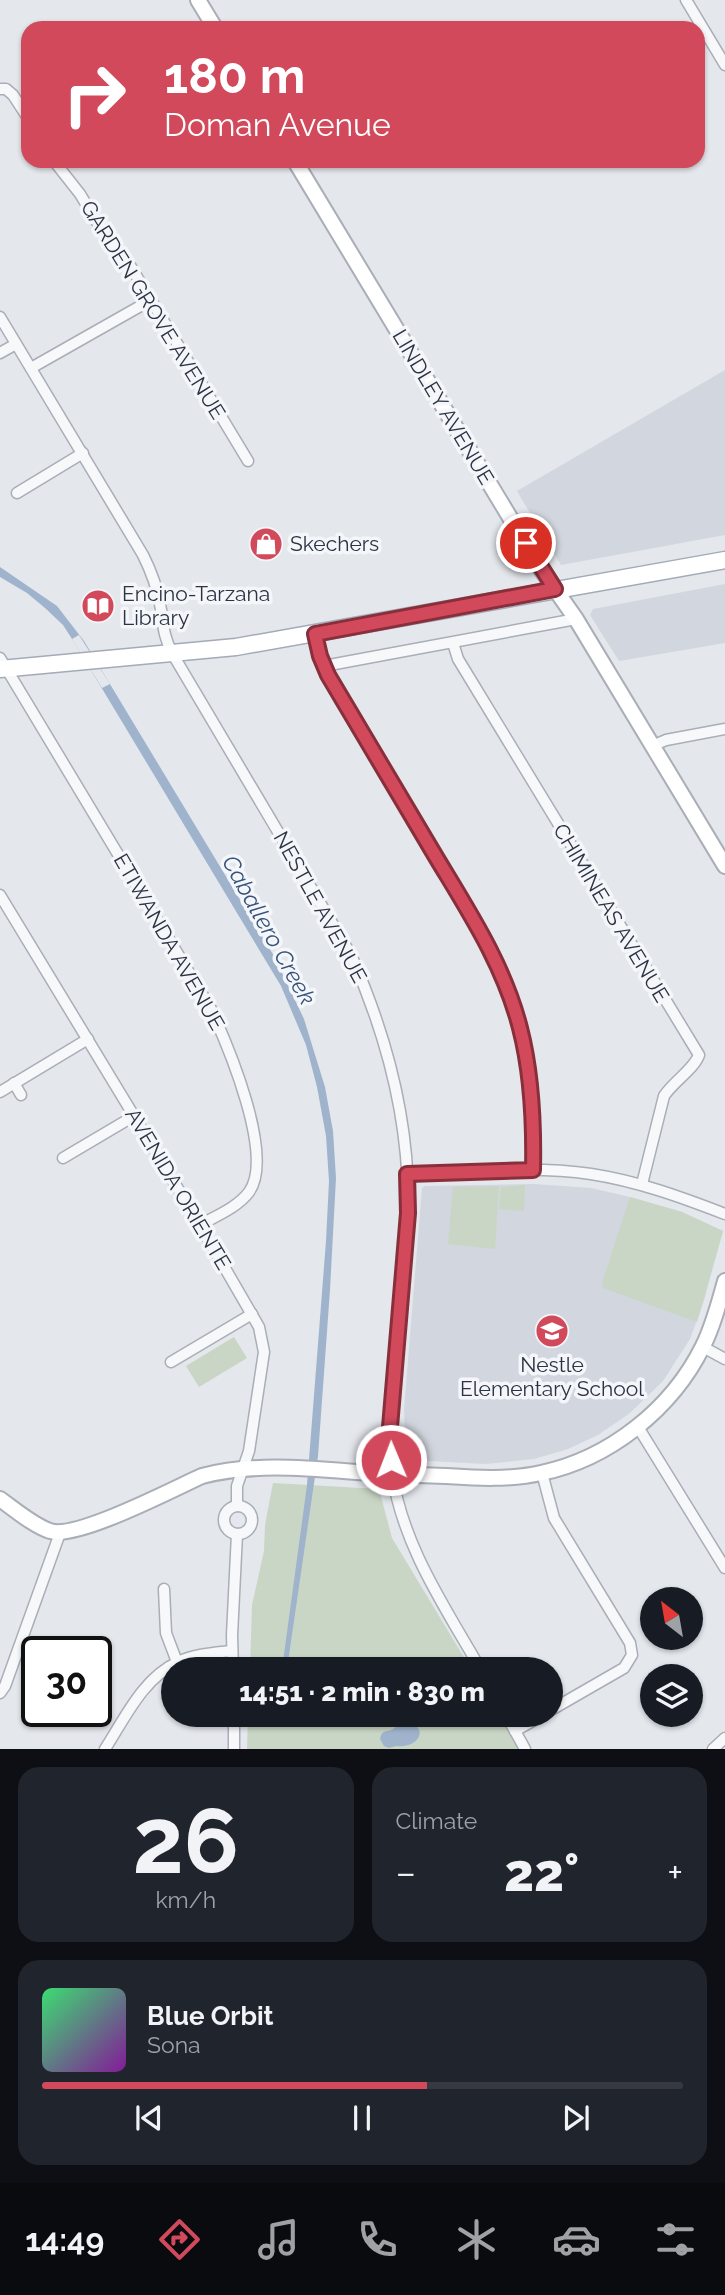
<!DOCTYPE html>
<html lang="en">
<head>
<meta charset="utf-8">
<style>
  :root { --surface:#171b24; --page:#20242c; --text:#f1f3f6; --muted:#9ea1a6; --line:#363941; --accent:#d1495b }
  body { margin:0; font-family:Raleway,sans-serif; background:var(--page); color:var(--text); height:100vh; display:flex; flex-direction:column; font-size:26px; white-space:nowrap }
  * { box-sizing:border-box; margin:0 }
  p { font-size:23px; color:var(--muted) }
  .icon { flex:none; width:38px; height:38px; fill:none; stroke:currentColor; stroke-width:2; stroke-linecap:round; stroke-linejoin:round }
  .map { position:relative; height:1749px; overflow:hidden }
  .details { display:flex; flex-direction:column; gap:18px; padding:18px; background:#0d0f14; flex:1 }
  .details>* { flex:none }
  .top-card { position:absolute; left:21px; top:21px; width:684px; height:147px; border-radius:21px; box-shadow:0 2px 5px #0004; background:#d1495b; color:#fff; overflow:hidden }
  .needle { width:46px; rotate:329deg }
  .tools { position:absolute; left:640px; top:1587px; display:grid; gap:14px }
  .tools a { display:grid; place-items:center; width:63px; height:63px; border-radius:50%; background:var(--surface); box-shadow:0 2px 5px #0004; font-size:35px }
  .speed { position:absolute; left:21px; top:1636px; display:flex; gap:14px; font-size:35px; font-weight:700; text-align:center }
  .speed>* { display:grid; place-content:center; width:91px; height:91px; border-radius:50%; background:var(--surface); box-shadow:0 2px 5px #0004; line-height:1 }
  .speed .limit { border:4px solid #111; border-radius:10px; background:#fff; color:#111 }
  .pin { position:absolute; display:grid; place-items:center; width:60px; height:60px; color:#fff; margin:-30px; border:4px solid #fff; border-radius:50%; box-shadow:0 2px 7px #0007 }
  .me { position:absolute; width:77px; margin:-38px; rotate:359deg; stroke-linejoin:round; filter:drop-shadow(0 0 5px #0008) }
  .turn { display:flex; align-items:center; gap:24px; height:147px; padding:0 28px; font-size:32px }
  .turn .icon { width:91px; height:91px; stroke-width:2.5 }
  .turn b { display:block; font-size:49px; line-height:60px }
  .big { font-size:52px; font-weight:800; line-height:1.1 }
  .details .tile { flex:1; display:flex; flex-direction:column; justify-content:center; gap:10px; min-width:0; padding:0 24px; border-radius:21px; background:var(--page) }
  .details .dial { align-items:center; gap:0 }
  .dial b { font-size:91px; line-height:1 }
  .song { display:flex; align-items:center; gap:21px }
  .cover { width:84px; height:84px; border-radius:10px; background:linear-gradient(135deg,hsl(140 70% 55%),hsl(290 70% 35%)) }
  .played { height:7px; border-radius:4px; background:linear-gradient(90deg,var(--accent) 60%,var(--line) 60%) }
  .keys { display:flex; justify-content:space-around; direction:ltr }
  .heat { display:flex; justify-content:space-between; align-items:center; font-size:38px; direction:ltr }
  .details .tiles { flex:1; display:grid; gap:18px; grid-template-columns:1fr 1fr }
  .tile:last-child { grid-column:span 2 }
  .trip { position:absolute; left:161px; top:1657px; width:402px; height:70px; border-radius:35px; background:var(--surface); box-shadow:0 2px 5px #0004; font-weight:800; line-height:70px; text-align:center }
  .tabs { display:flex; height:112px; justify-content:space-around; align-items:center; background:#090b0e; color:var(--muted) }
  .tabs .icon { width:49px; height:49px }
  .tabs .on { color:var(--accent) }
  .tabs b { font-size:32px; color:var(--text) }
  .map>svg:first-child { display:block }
  .built { fill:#d2d6de }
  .green { fill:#c9d6c5 }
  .water { fill:#9fb4cc }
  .pier { fill:#e4e7ec }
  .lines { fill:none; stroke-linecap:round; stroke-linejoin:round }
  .street-casing { stroke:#a9aeb7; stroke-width:13 }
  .secondary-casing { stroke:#a9aeb7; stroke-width:18 }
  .primary-casing { stroke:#a3abb8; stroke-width:19 }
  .street { stroke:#f7f8fa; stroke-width:10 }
  .secondary { stroke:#fff; stroke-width:14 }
  .primary { stroke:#fff; stroke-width:16 }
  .route-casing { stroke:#882f3b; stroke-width:18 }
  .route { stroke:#d1495b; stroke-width:12 }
  .labels { text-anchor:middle; stroke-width:7; stroke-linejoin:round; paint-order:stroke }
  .street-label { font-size:21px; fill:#2b3445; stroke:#f4f6f9 }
  .poi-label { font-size:21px; fill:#2b3445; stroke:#f4f6f9; text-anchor:start }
  .water-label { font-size:23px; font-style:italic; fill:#34527a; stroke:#f4f6f9 }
</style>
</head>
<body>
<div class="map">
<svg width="725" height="1749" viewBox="0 0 725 1749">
  <rect width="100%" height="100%" fill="#e4e7ec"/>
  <g class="built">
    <polygon points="725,370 725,535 561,565 517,491"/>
    <polygon points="725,584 725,643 619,661 590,615 593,609"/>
    <polygon points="534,1184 591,1188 630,1197 682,1212 723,1231 703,1304 690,1339 663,1381 630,1413 598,1435 568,1449 534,1459 486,1464 409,1460 406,1455 404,1410 422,1188 425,1186"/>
  </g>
  <g class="green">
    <polygon points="525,1185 524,1211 499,1209 501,1187"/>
    <polygon points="499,1186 495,1249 448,1244 453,1187"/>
    <polygon points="630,1197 682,1212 723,1231 697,1322 603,1288 602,1283"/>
    <polygon points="234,1337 247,1358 199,1387 186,1366"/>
    <polygon points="273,1483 379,1489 392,1538 471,1669 250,1670 252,1605 264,1551 265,1525"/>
    <polygon points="248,1715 498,1715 519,1749 247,1749"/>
  </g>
  <g class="water">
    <polygon points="0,567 57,606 84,641 274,956 304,1019 325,1087 333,1131 336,1178 330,1290 318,1456 287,1669 282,1669 307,1485 326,1241 329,1181 326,1136 317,1087 306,1045 281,986 74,642 63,625 45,608 27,593 0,577"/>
    <path d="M404 1722C431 1725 420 1749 396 1746L389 1748 384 1746 380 1739C382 1729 386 1733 393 1729 397 1727 398 1724 404 1722Z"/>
  </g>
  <polygon class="pier" points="79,635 110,684 102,688 72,639"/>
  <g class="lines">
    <defs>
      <g id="street">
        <polyline points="686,0 725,65"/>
        <polyline points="0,89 6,89 13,95 28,118"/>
        <polyline points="54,161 80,194 100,227 131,267 248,461"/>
        <path d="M0 317 143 555C151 571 157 587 160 604 164 625 162 632 172 653L351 955C387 1036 410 1122 408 1212 407 1246 402 1279 400 1313 395 1365 385 1420 392 1472 402 1545 445 1607 481 1670"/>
        <polyline points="0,353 16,344"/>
        <polyline points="31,368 151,300"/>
        <polyline points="17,493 83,453"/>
        <path d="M315 634 320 656 328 675C364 735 400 796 436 857 469 912 504 965 520 1028 532 1074 534 1122 533 1170"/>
        <path d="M453 643 458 659 699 1055C694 1069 673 1082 664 1096L642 1184"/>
        <path d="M0 658 211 1009C228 1046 275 1156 249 1192 238 1207 216 1216 200 1225"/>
        <polyline points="324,666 576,619"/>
        <polyline points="652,746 666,740 725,729"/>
        <polyline points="0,895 200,1225 259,1327 264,1352 249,1451 237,1486 237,1506"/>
        <polyline points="14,1083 21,1095"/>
        <polyline points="0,1092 88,1039"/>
        <polyline points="63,1158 134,1116"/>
        <path d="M407 1174C468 1173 530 1165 591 1174 637 1181 681 1197 725 1214"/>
        <polyline points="703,1347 725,1359"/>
        <polyline points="171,1362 252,1314"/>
        <polyline points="638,1427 725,1568"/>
        <polyline points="542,1473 554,1518 630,1643 632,1655 624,1668 551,1710"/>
        <circle cx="238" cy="1520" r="14"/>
        <polyline points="164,1589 166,1633 177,1662"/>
        <polyline points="233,1670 232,1635 237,1534"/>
        <polyline points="0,1693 5,1686 60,1533"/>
        <polyline points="234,1715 234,1749"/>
        <polyline points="506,1715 525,1749"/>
        <polyline points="515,1731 543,1715"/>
        <path d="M105 1749C125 1718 143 1678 178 1662 194 1654 214 1653 232 1651"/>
        <polyline points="713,1749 725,1738"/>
      </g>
      <g id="secondary">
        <polyline points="198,0 215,28"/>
        <polyline points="295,161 541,569 576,619 725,866"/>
        <path d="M0 1499C14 1509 34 1526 50 1531 76 1540 175 1488 202 1476 251 1463 305 1468 356 1472 386 1474 416 1475 446 1476 477 1478 510 1480 541 1473 609 1459 672 1409 703 1346 713 1326 719 1303 725 1281"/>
      </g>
      <polyline id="primary" points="0,669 236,647 725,560"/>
    </defs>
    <use href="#street" class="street-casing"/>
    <use href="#secondary" class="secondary-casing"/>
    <use href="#primary" class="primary-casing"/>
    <use href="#street" class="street"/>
    <use href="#secondary" class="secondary"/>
    <use href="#primary" class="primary"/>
  </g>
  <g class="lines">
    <defs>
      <path id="route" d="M391 1460 390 1427 408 1213 407 1174 533 1170C534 1122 532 1074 520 1028 504 965 469 912 436 857 400 796 364 735 328 675L320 656 315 634 555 589 526 543"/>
    </defs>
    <use href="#route" class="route-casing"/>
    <use href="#route" class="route"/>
  </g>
  <defs>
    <symbol id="shop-disc" viewBox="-11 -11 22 22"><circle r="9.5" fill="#d1495b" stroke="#f4f6f9"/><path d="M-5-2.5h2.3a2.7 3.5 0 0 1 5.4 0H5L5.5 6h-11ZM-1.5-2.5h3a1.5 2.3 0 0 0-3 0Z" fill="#fff"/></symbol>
    <symbol id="library-disc" viewBox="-11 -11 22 22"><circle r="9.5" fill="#d1495b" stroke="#f4f6f9"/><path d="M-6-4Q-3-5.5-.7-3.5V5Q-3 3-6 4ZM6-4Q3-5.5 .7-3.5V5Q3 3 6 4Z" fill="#fff"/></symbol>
    <symbol id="school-disc" viewBox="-11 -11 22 22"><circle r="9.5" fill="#d1495b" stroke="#f4f6f9"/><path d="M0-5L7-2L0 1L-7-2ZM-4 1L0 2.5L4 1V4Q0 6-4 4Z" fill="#fff"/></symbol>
  </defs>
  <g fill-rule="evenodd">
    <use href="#shop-disc" x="247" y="525" width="38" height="38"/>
    <use href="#library-disc" x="79" y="587" width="38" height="38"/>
    <use href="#school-disc" x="533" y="1312" width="38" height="38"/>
  </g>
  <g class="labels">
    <g class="street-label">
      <text transform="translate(153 310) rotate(58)" y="7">GARDEN GROVE AVENUE</text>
      <text transform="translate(443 407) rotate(59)" y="7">LINDLEY AVENUE</text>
      <text transform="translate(320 907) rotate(61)" y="7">NESTLE AVENUE</text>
      <text transform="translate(611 913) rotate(59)" y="7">CHIMINEAS AVENUE</text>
      <text transform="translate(169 942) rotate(60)" y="7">ETIWANDA AVENUE</text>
      <text transform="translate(178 1189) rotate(59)" y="7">AVENIDA ORIENTE</text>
    </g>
    <g class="poi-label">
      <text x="290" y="551">Skechers</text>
      <text x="122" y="601">Encino-Tarzana<tspan x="122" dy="24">Library</tspan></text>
      <text x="552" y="1372" text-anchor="middle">Nestle<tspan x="552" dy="24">Elementary School</tspan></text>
    </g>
    <g class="water-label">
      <text transform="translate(269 930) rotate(61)" y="8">Caballero Creek</text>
    </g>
  </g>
</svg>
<div class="tools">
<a><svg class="needle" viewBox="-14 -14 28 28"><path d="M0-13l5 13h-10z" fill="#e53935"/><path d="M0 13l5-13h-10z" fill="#9ea1a6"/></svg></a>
<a><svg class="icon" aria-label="layers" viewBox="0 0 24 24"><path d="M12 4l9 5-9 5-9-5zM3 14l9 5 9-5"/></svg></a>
</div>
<div class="speed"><div class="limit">30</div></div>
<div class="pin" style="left:526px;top:543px;background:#d93025"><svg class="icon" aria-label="arrive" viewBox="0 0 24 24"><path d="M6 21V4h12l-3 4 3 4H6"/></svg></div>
<svg class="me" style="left:391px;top:1460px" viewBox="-20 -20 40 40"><circle r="17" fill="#d1495b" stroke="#fff" stroke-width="3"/><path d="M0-11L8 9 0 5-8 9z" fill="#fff"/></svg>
<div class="trip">14:51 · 2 min · 830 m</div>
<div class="top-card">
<div class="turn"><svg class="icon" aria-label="right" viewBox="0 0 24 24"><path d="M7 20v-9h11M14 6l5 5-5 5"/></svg><div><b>180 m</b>Doman Avenue</div></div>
</div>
</div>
<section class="details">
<div class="tiles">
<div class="tile dial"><b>26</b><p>km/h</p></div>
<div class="tile"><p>Climate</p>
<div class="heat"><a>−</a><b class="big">22°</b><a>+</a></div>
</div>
<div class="tile">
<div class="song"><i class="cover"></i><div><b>Blue Orbit</b><p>Sona</p></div></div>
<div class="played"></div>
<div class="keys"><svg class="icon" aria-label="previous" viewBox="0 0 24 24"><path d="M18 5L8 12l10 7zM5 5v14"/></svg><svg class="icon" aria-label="pause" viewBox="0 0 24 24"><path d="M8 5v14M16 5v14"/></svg><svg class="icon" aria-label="next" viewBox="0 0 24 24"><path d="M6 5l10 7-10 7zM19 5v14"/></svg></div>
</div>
</div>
</section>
<nav class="tabs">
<b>14:49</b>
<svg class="icon on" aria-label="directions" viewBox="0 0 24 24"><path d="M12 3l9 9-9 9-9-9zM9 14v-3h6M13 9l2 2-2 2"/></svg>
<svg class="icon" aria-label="music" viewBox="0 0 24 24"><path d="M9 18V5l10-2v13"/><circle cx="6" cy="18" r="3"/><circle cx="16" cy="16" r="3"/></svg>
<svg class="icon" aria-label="phone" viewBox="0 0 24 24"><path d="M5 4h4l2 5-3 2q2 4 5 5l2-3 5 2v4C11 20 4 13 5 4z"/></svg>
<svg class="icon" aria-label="climate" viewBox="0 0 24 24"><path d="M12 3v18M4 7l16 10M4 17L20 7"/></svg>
<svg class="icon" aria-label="car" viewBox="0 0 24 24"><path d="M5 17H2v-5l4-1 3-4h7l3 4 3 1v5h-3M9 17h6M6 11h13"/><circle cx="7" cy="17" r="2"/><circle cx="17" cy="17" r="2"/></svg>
<svg class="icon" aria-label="filters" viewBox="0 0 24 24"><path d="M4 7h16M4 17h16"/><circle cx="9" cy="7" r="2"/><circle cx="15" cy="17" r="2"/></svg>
</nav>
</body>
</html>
